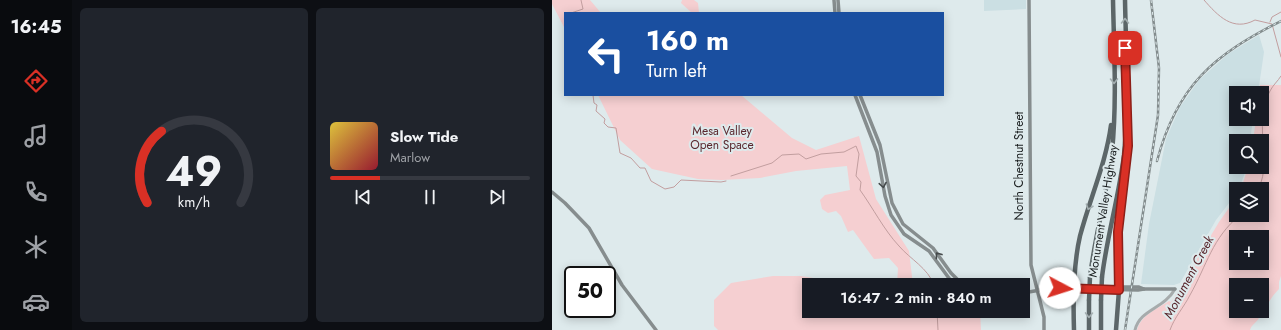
<!DOCTYPE html>
<html lang="en">
<head>
<meta charset="utf-8">
<style>
  :root { --surface:#171b24; --page:#20242c; --text:#f1f3f6; --muted:#9ea1a6; --line:#363941; --accent:#d93025 }
  body { margin:0; font-family:Jost,sans-serif; background:var(--page); color:var(--text); height:100vh; display:flex; flex-direction:column; font-size:15px; white-space:nowrap }
  * { box-sizing:border-box; margin:0 }
  p { font-size:13px; color:var(--muted) }
  .icon { flex:none; width:22px; height:22px; fill:none; stroke:currentColor; stroke-width:2; stroke-linecap:round; stroke-linejoin:round }
  .map { position:relative; flex:1; overflow:hidden }
  .panel { display:flex; flex-direction:column; gap:8px; padding:8px; background:#0d0f14; width:480px }
  .panel>* { flex:none }
  .guide { position:absolute; left:12px; top:12px; width:380px; height:84px; border-radius:0px; box-shadow:0 2px 10px #0003; background:#1a4fa0; color:#fff; overflow:hidden }
  .tools { position:absolute; left:677px; top:86px; display:grid; gap:8px }
  .tools a { display:grid; place-items:center; width:40px; height:40px; border-radius:0px; background:var(--surface); box-shadow:0 2px 10px #0003; font-size:20px }
  .speed { position:absolute; left:12px; top:266px; display:flex; gap:8px; font-size:20px; font-weight:700; text-align:center }
  .speed>* { display:grid; place-content:center; width:52px; height:52px; border-radius:50%; background:var(--surface); box-shadow:0 2px 10px #0003; line-height:1 }
  .speed .limit { border:2px solid #111; border-radius:6px; background:#fff; color:#111 }
  .pin { position:absolute; display:grid; place-items:center; width:34px; height:34px; color:#fff; margin:-17px; border-radius:8px; box-shadow:0 2px 6px #0006 }
  .me { position:absolute; width:44px; margin:-22px; rotate:95deg; stroke-linejoin:round; filter:drop-shadow(0 0 3px #0008) }
  .turn { display:flex; align-items:center; gap:14px; height:84px; padding:0 16px; font-size:18px }
  .turn .icon { width:52px; height:52px; stroke-width:2.5 }
  .turn b { display:block; font-size:28px; line-height:34px }
  .panel .widget { flex:1; display:flex; flex-direction:column; justify-content:center; gap:6px; min-width:0; padding:0 14px; border-radius:6px; background:var(--page) }
  .panel .dial { align-items:center; gap:0 }
  .dial svg { height:104px; overflow:visible; fill:none; stroke:var(--line); stroke-width:7; stroke-linecap:round; text-anchor:middle }
  .dial text { fill:var(--text); stroke:none }
  .song { display:flex; align-items:center; gap:12px }
  .cover { width:48px; height:48px; border-radius:6px; background:linear-gradient(135deg,hsl(50 70% 55%),hsl(350 70% 35%)) }
  .played { height:4px; border-radius:2px; background:linear-gradient(90deg,var(--accent) 25%,var(--line) 25%) }
  .keys { display:flex; justify-content:space-around; direction:ltr }
  .panel .tiles { flex:1; display:grid; gap:8px; grid-template-columns:repeat(2,1fr) }
  .trip { position:absolute; left:250px; top:278px; width:228px; height:40px; border-radius:0px; background:var(--surface); box-shadow:0 2px 10px #0003; font-weight:600; line-height:40px; text-align:center }
  main { display:flex; flex:1; min-height:0 }
  .menu { display:flex; flex-direction:column; width:72px; justify-content:space-around; align-items:center; background:#090b0e; color:var(--muted) }
  .menu .icon { width:28px; height:28px }
  .menu .current { color:var(--accent) }
  .menu b { font-size:18px; color:var(--text) }
  .map>svg:first-child { display:block }
  .built { fill:#cbdfe3 }
  .green { fill:#f5cfd1; fill-rule:evenodd }
  .lines { fill:none; stroke-linecap:round; stroke-linejoin:round }
  .stream { stroke:#c29e9f; stroke-width:1 }
  .tertiary { stroke:#a6abac; stroke-width:3 }
  .secondary { stroke:#868d8e; stroke-width:3.5 }
  .motorway { stroke:#5c6668; stroke-width:4.5 }
  .rail-casing { stroke:#828b8c; stroke-width:2.5 }
  .rail { stroke:#deeaec; stroke-width:1; stroke-dasharray:3; stroke-linecap:butt }
  .motorway-bridge { stroke:#5c6668; stroke-width:4.5 }
  .oneway { stroke:#a4afb1 }
  .oneway2 { stroke:#454a4b }
  .route-casing { stroke:#8d1f18; stroke-width:10 }
  .route { stroke:#d93025; stroke-width:7 }
  .labels { text-anchor:middle; stroke-width:4; stroke-linejoin:round; paint-order:stroke }
  .park-label { font-size:12px; fill:#5b292f; stroke:#deeaec }
  .street-label { font-size:12px; fill:#191d1e; stroke:#deeaec }
  .water-label { font-size:13px; font-style:italic; fill:#58262c; stroke:#deeaec }
</style>
</head>
<body>
<main>
<nav class="menu">
<b>16:45</b>
<svg class="icon current" aria-label="directions" viewBox="0 0 24 24"><path d="M12 3l9 9-9 9-9-9zM9 14v-3h6M13 9l2 2-2 2"/></svg>
<svg class="icon" aria-label="music" viewBox="0 0 24 24"><path d="M9 18V5l10-2v13"/><circle cx="6" cy="18" r="3"/><circle cx="16" cy="16" r="3"/></svg>
<svg class="icon" aria-label="phone" viewBox="0 0 24 24"><path d="M5 4h4l2 5-3 2q2 4 5 5l2-3 5 2v4C11 20 4 13 5 4z"/></svg>
<svg class="icon" aria-label="climate" viewBox="0 0 24 24"><path d="M12 3v18M4 7l16 10M4 17L20 7"/></svg>
<svg class="icon" aria-label="car" viewBox="0 0 24 24"><path d="M5 17H2v-5l4-1 3-4h7l3 4 3 1v5h-3M9 17h6M6 11h13"/><circle cx="7" cy="17" r="2"/><circle cx="17" cy="17" r="2"/></svg>
</nav>
<section class="panel">
<div class="tiles">
<div class="widget dial"><svg viewBox="0 0 100 80">
<path d="M14 69A42 42 0 1 1 86 69"/>
<path d="M14 69A42 42 0 0 1 25 14" stroke="#d93025"/>
<text x="50" y="56" font-size="32" font-weight="700">49</text>
<text x="50" y="72" font-size="11">km/h</text>
</svg></div>
<div class="widget">
<div class="song"><i class="cover"></i><div><b>Slow Tide</b><p>Marlow</p></div></div>
<div class="played"></div>
<div class="keys"><svg class="icon" aria-label="previous" viewBox="0 0 24 24"><path d="M18 5L8 12l10 7zM5 5v14"/></svg><svg class="icon" aria-label="pause" viewBox="0 0 24 24"><path d="M8 5v14M16 5v14"/></svg><svg class="icon" aria-label="next" viewBox="0 0 24 24"><path d="M6 5l10 7-10 7zM19 5v14"/></svg></div>
</div>
</div>
</section>
<div class="map">
<svg width="729" height="330" viewBox="0 0 729 330">
  <rect width="100%" height="100%" fill="#deeaec"/>
  <g class="built">
    <polygon points="432,0 474,0 474,9 432,11"/>
    <polygon points="707,35 712,52 706,93 684,93 684,119 701,119 698,141 684,141 684,167 695,167 687,189 684,189 684,194 664,220 628,283 622,285 589,284 597,224 614,139 628,107 647,80 676,54"/>
  </g>
  <g class="green">
    <polygon points="0,0 38,0 49,13 13,13 13,29 0,4"/>
    <polygon points="130,0 142,0 146,3 147,13 140,13 129,3"/>
    <path d="M708 85H729V276L727 282V289C717 299 715 307 707 318 704 323 700 324 698 330H585C589 315 605 309 617 301L619 302 667 222 684 198V215H710V189H689L696 167H710V141H701L704 119H710V93H707ZM684 237H710V263H684ZM684 285H710V311H684Z"/>
    <polygon points="46,95 189,95 240,138 264,150 307,136 324,199 357,251 361,285 345,285 346,268 337,258 322,259 301,230 296,232 289,216 284,211 276,213 270,209 268,200 273,195 298,190 295,166 244,171 208,178 170,180 146,179 100,169 68,140"/>
    <polygon points="221,276 249,276 305,285 257,285 257,311 428,311 429,330 166,330 162,326 162,300 179,283"/>
  </g>
  <g class="lines">
    <g class="stream">
      <path d="M652 0C666 16 681 32 703 20L720 24 729 57"/>
      <polyline points="19,13 31,9 29,0"/>
      <polyline points="718,22 720,17 729,12"/>
      <polyline points="41,95 42,103 45,105 44,111 53,119 52,123 56,127 64,128 68,153 79,158 88,168 93,168 99,181 113,189 122,187 129,180 169,182 174,181"/>
      <path d="M179 176 220 163 230 155 247 154 254 159 269 154 292 152 304 146 307 154 304 176 309 182 308 190C321 208 332 230 347 246 358 259 376 268 382 285"/>
      <path d="M706 189C718 168 708 140 711 118 712 110 714 98 718 91 721 85 726 81 729 76"/>
      <polyline points="385,311 386,330"/>
      <path d="M618 330C622 318 632 307 638 295 655 265 660 238 688 215"/>
    </g>
    <path class="tertiary" d="M583 330C588 309 612 309 623 289"/>
    <g class="secondary">
      <polyline points="282,0 283,13"/>
      <polyline points="286,0 287,13"/>
      <polyline points="477,0 479,265 492,317 492,330"/>
      <polyline points="303,95 325,152 333,196 339,215 352,234 377,251 402,285"/>
      <polyline points="308,95 328,145 340,203 351,224 381,248 399,273 411,285"/>
      <polyline points="0,192 13,203 37,228 70,285 104,330"/>
      <polyline points="522,288 528,287 587,287 592,289"/>
      <polyline points="471,293 500,288 586,290 592,289 623,289"/>
    </g>
    <g class="motorway">
      <path d="M538 277C543 235 555 194 560 152 565 102 562 50 561 0"/>
      <path d="M550 277C555 236 567 196 572 155 577 104 574 51 573 0"/>
      <polyline points="521,303 517,295 508,288 519,280 522,273"/>
      <path d="M522 330C521 299 521 266 528 236 538 198 554 163 559 125"/>
      <polyline points="537,330 537,300"/>
      <polyline points="549,330 549,300"/>
      <polyline points="564,330 567,290 566,226 574,173 576,143"/>
    </g>
    <defs>
      <g id="rail">
        <path d="M605 161C625 85 662 55 729 21"/>
        <polyline points="573,330 606,115 607,68 599,0"/>
      </g>
    </defs>
    <use href="#rail" class="rail-casing"/>
    <use href="#rail" class="rail"/>
    <g class="motorway-bridge">
      <polyline points="537,300 538,277"/>
      <polyline points="549,300 550,277"/>
    </g>
  </g>
  <defs><path id="oneway-chevron" d="M-2-3.5L2.5 0L-2 3.5" fill="none" stroke-width="1.6" stroke-linecap="round" stroke-linejoin="round"/></defs>
  <g class="oneway">
    <use href="#oneway-chevron" transform="translate(573 21) rotate(-90)"/>
    <use href="#oneway-chevron" transform="translate(562 81) rotate(89)"/>
    <use href="#oneway-chevron" transform="translate(537 207) rotate(109)"/>
    <use href="#oneway-chevron" transform="translate(537 315) rotate(91)"/>
  </g>
  <g class="oneway2">
    <use href="#oneway-chevron" transform="translate(331 185) rotate(81)"/>
    <use href="#oneway-chevron" transform="translate(386 255) rotate(-126)"/>
  </g>
  <g class="lines">
    <defs>
      <polyline id="route" points="508,288 567,290 566,232 576,146 573,48"/>
    </defs>
    <use href="#route" class="route-casing"/>
    <use href="#route" class="route"/>
  </g>
  <g class="labels">
    <g class="park-label">
      <text x="170" y="135">Mesa Valley<tspan x="170" dy="14">Open Space</tspan></text>
    </g>
    <g class="street-label">
      <text transform="translate(467 166) rotate(-90)" y="4">North Chestnut Street</text>
      <text transform="translate(551 211) rotate(-81)" y="4">Monument Valley Highway</text>
    </g>
    <g class="water-label">
      <text transform="translate(636 277) rotate(-62)" y="5">Monument Creek</text>
    </g>
  </g>
</svg>
<div class="tools">
<a><svg class="icon" aria-label="sound" viewBox="0 0 24 24"><path d="M4 9h4l5-4v14l-5-4H4zM17 9q2 3 0 6"/></svg></a>
<a><svg class="icon" aria-label="search" viewBox="0 0 24 24"><circle cx="10" cy="10" r="6"/><path d="M15 15l6 6"/></svg></a>
<a><svg class="icon" aria-label="layers" viewBox="0 0 24 24"><path d="M12 4l9 5-9 5-9-5zM3 14l9 5 9-5"/></svg></a>
<a>+</a>
<a>−</a>
</div>
<div class="speed"><div class="limit">50</div></div>
<div class="pin" style="left:573px;top:48px;background:#d93025"><svg class="icon" aria-label="arrive" viewBox="0 0 24 24"><path d="M6 21V4h12l-3 4 3 4H6"/></svg></div>
<svg class="me" style="left:508px;top:288px" viewBox="-20 -20 40 40"><circle r="19" fill="#fff"/><path d="M0-13L10 11 0 6-10 11z" fill="#d93025"/></svg>
<div class="trip">16:47 · 2 min · 840 m</div>
<div class="guide">
<div class="turn"><svg class="icon" aria-label="left" viewBox="0 0 24 24"><path d="M17 20v-9H6M10 6l-5 5 5 5"/></svg><div><b>160 m</b>Turn left</div></div>
</div>
</div>
</main>
</body>
</html>
